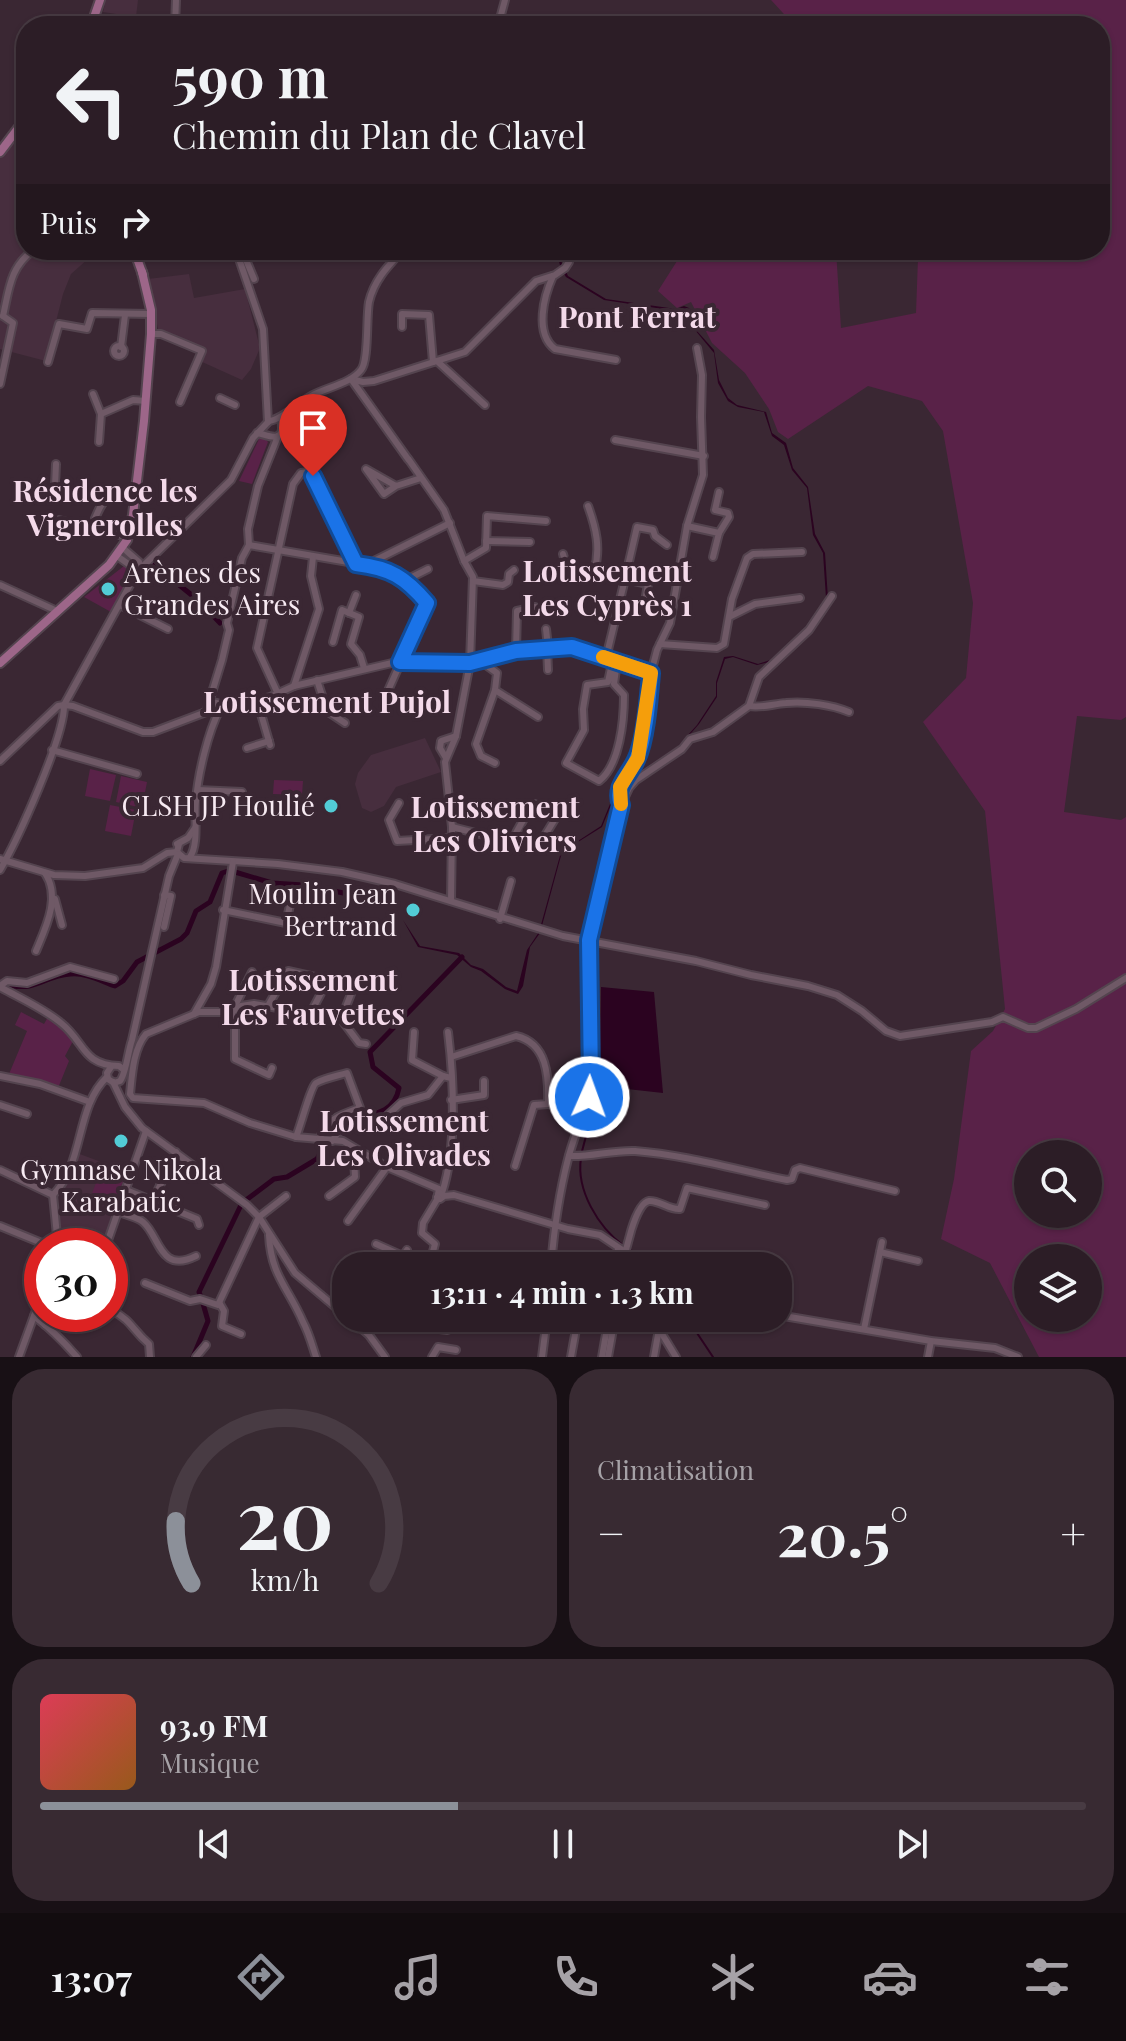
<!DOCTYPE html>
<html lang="fr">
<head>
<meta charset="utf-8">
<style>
  :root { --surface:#2c1d26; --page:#382a32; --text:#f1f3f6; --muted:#a6a2a7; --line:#483b43; --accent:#8c9099 }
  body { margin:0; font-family:"Playfair Display",serif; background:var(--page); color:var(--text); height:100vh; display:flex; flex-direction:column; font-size:30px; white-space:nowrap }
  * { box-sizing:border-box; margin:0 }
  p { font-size:26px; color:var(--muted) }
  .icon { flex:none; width:44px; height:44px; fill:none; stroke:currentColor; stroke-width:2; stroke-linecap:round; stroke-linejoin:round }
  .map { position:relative; height:1357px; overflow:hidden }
  .sheet { display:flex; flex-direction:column; gap:12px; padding:12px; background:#181015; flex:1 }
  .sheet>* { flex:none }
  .guide { position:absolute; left:16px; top:16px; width:1094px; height:244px; border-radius:32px; box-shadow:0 2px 6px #0004,0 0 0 2px var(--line); background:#2c1d26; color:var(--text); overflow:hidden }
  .fabs { position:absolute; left:1014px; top:1140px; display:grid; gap:16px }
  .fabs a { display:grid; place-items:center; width:88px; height:88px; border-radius:50%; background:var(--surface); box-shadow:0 2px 6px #0004,0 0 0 2px var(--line); font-size:40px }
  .speed { position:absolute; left:24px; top:1228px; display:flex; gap:16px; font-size:40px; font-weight:700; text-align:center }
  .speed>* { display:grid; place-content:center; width:104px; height:104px; border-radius:50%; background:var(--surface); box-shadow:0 2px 6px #0004,0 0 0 2px var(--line); line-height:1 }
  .speed .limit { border:12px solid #d22; background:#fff; color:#111 }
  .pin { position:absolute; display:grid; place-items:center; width:68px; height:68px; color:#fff; margin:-82px -34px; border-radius:50% 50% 50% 0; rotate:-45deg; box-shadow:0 0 8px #0007 }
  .pin .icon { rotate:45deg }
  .me { position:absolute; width:88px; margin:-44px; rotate:2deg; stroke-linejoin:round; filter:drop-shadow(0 0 6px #0008) }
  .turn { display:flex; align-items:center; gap:28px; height:168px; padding:0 24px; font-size:36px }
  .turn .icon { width:104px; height:104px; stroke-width:2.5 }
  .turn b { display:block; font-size:56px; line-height:68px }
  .then { display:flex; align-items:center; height:76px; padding:0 24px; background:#0003; gap:16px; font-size:30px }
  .big { font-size:60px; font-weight:700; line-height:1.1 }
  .sheet .widget { flex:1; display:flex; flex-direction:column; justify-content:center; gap:12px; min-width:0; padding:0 28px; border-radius:32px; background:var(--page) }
  .sheet .dial { align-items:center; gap:0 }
  .dial svg { height:208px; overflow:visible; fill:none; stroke:var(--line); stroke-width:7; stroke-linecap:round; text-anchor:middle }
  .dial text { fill:var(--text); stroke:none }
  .song { display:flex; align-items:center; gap:24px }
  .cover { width:96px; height:96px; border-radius:12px; background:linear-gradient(135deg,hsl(350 70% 55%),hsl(30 70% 35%)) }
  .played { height:8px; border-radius:4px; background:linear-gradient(90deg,var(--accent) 40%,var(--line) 40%) }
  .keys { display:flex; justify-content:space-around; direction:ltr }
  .heat { display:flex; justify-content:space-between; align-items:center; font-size:44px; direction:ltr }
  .sheet .tiles { flex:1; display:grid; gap:12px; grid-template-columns:1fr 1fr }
  .widget:last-child { grid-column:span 2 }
  .trip { position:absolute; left:332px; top:1252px; width:460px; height:80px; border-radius:32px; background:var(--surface); box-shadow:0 2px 6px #0004,0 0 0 2px var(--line); font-weight:700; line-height:80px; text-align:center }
  .dock { display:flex; height:128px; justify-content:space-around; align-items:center; background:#120c0f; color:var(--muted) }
  .dock .icon { width:56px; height:56px }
  .dock .selected { color:var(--accent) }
  .dock b { font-size:36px; color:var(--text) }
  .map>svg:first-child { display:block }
  .built { fill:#472e3e }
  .green { fill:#592248; fill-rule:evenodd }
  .water { fill:#2b0320 }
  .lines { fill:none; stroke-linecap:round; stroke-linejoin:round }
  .stream { stroke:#2b0320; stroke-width:2 }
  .canal { stroke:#2b0320; stroke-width:5 }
  .minor-casing { stroke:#54444f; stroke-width:10 }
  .major-casing { stroke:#54444f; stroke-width:12 }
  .minor { stroke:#6f5966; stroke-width:6 }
  .major { stroke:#9d6689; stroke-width:8 }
  .route-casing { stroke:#114b97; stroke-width:20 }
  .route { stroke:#1a73e8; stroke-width:14 }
  .slow { stroke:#f59e0b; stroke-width:14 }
  .poi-dot { fill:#52ccd6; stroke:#3a2733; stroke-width:3 }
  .labels { text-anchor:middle; stroke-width:8; stroke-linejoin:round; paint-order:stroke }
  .poi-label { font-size:28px; fill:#f7eaf2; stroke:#3a2733; text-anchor:end }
  .neighbourhood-label { font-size:30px; font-weight:bold; fill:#f4daea; stroke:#3a2733 }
</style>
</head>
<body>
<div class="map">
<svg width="1126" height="1357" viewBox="0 0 1126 1357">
  <rect width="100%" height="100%" fill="#3a2733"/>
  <g class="built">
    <polygon points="106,0 138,0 136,17 103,12"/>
    <polygon points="23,129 26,129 26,250 98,250 71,274 63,294 46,361 0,349 0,158"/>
    <polygon points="189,274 194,298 245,289 260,348 251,369 242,380 200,361 204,349 158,329 148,279"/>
    <polygon points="425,738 441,772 396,787 384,806 371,812 362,808 355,784 358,773 371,755"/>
    <polygon points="77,1153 128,1172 123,1193 103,1246 62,1246 57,1208 62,1209 65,1200 61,1189"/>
  </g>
  <g class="green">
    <path d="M771 0H1126V717L1121 720 1077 716 1064 812 1121 820 1126 817V1357H1039L990 1263 941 1239 954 1179 971 1051 993 1031 1005 1009 985 811 923 722 966 678 973 603 943 431 922 401 868 386 788 439 778 432 769 409 745 373 712 343 691 302 677 308 658 291 684 250H836L841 328 916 313 918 258 910 250H1100V26H795ZM1028 1154H1088V1214H1028ZM1028 1258H1088V1318H1028Z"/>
    <polygon points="264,438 268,442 252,484 239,481 259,439"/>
    <polygon points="124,566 127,566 127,581 111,612 84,597"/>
    <polygon points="90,769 116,775 110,801 85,796"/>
    <polygon points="121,776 147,782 142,808 116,802"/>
    <polygon points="274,780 303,781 302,795 273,794"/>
    <polygon points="110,805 136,810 131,836 105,831"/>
    <polygon points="21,1012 44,1024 48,1017 64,1029 73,1041 65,1056 69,1061 58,1088 9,1074 27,1031 15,1025"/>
    <polygon points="103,1164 126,1173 113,1207 90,1199"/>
  </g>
  <g class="water">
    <polygon points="556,250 568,276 606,299 676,309 684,306 689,308 697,331 714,350 719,380 728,398 737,405 766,412 772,433 786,443 793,468 808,487 815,534 825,553 828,599 806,631 769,662 757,665 733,657 725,659 717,683 717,697 699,724 678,748 635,777 622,798 611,805 602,827 562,852 540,933 530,947 523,986 518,994 505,989 481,971 471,967 457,955 418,947 403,920 420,946 459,953 471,965 483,969 506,987 517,991 527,950 539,932 561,852 601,826 610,804 621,794 633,776 678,746 697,725 716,696 716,682 724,657 733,656 758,664 770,660 807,627 826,598 823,553 813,535 807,488 792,470 784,445 772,436 764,412 738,407 728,401 718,383 714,353 695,330 689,310 676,311 604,300 566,277 561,269"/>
    <polygon points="601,987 654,992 663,1093 600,1086"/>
  </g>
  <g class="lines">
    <g class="stream">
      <polyline points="581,1155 595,1102 604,1087"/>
      <path d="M581 1158C576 1190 598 1227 624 1246 635 1254 647 1257 657 1266"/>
      <polyline points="687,1318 713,1357"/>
    </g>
    <g class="canal">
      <polyline points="152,563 199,601 220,623"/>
      <polyline points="235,872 272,883 303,885 379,900"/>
      <path d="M7 984C35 993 43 976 70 974 85 972 101 981 115 986L123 981 137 962 181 939 187 933 196 911 210 902 222 873 228 871"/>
      <path d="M327 1140C336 1104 391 1131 399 1088L373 1067 370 1052 462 957"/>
      <polyline points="246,1200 274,1179 287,1177 317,1159 326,1141"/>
      <polyline points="202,1300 199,1292 242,1203"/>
      <polyline points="193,1357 208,1321 202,1300"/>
    </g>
    <defs>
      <g id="minor">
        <polyline points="175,26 176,0"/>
        <polyline points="498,26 505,0"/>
        <polyline points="236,250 263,329 268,422"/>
        <polyline points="242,250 254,279"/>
        <path d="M553 276C544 296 534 333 555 349L616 360"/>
        <path d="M3 316C9 290 10 266 34 250"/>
        <polyline points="402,327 402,314 429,315 433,362"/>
        <polyline points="151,334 161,334 202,351 180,402"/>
        <circle cx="119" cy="351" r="5"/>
        <polyline points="121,347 125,315"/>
        <polyline points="437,361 485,405"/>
        <polyline points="48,362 59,324 87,329 92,313 151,314"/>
        <polyline points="351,379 363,382 374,381 465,352 536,281 555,275 565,268 569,262 569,250"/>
        <polyline points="351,379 408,459"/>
        <polyline points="0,384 13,323 3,316"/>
        <polyline points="93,394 101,414"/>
        <polyline points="220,398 235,405"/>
        <polyline points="282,431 326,452"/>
        <path d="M257 433C265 434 281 443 282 429 282 425 281 421 283 417"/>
        <polyline points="615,440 704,456"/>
        <polyline points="99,442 101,414 133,400 146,401"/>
        <polyline points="409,460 444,510 464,561 473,577 470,663 456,736 445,762 452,827 451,901"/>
        <polyline points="56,464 55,486 77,496 102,501"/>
        <polyline points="396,486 384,494 366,469 396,486 421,478"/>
        <path d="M588 506C596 528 601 549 594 571"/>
        <polyline points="59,520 127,537"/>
        <polyline points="687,526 719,533 713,557"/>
        <path d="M91 528C102 502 104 490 136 492"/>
        <polyline points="719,533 729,517 728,513 715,510 719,492"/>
        <polyline points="486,541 530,542"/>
        <polyline points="249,545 366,565 395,573 410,582 427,603 383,702"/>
        <polyline points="123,548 139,562 141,568"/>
        <path d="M563 554 568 573 594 571 625 579 606 658 611 668 608 682 587 685 583 709 584 730 566 763 599 781C620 765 624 720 624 695L614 684 616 669 622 664"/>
        <polyline points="117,556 134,568 141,568"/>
        <polyline points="464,561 486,548 487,516 546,521"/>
        <polyline points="366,565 450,523"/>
        <polyline points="406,580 428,569"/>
        <polyline points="473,581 503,585 508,582 509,574 514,570"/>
        <polyline points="0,585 57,611"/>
        <polyline points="120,605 168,629"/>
        <polyline points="644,607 648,584 625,579 637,527 653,530 655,536 667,545"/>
        <polyline points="349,613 356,595"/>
        <polyline points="731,616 755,604 800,598"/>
        <polyline points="546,629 548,647"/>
        <polyline points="333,642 342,610 359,617 351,644 360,655 364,668"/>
        <polyline points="660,644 717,648 724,644 732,599 747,558 753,554 802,552"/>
        <polyline points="547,647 548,670"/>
        <polyline points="516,651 517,611 535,607"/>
        <polyline points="479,660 497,673 495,690 538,717"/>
        <polyline points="317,680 327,711 345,723"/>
        <polyline points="294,686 319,609 311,576 313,557"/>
        <polyline points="495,690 476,744 481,756 495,763"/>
        <polyline points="278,694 257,648 293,484 301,473 309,472 313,476 356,564"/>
        <polyline points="257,700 270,745"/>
        <polyline points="64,705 73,706 143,732 153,732 206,712"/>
        <path d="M749 706C762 708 773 704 786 703 806 701 832 705 849 712"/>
        <polyline points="220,709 270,697 294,686 392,663 470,663 516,651 547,647 572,647 651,673"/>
        <polyline points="206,712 222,660 229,630 227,623 242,558 249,545 248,529 258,486 278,436"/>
        <polyline points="247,748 269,741"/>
        <polyline points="52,750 137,774"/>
        <polyline points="446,758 440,748 441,741 456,736"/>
        <path d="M0 761 58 706 64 705 137 572 231 480 253 438 269 421C281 420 299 403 311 396 327 387 350 384 361 370 369 361 366 318 369 302 374 280 388 266 403 250"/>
        <polyline points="198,790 242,792"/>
        <polyline points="399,803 389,820 397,841 451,838"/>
        <polyline points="621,805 629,788 636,780 682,749 690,739 713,732 749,706 759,677 809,630 832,596"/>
        <polyline points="452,827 511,842 539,845 555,819 553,814 535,804 531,806 511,842"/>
        <polyline points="177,844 188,838 195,828"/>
        <polyline points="179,844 177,852 184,858 278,864 342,872 395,884 563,936 696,961 751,975 808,986 837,995 862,1011 886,1031 900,1036 992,1022 1003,1017 1028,1028 1036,1028 1076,1009 1126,978"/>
        <path d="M190 857C199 844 194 816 196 801 198 774 208 732 220 709L217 703 210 702"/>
        <polyline points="0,859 54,875 85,876 143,868 167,853 177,852"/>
        <path d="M0 870C17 841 65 736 64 705"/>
        <polyline points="55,899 62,925"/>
        <polyline points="223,910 286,923 290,905"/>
        <polyline points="500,919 511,881"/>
        <polyline points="164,927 171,896 164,895"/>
        <path d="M36 951C46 927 61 897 45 873"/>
        <polyline points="252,972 232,1012 235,1029 235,1059 269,1075 272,1068"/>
        <polyline points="0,986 7,981 27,983 70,967 114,979"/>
        <path d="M0 987C20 998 43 1008 61 1023 85 1042 82 1065 119 1066L123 1069"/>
        <polyline points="269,1004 288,971 351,985 351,994 341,1019"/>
        <polyline points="194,1014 211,984 216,967 233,862"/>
        <polyline points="310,1014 328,980"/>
        <polyline points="414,1032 412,1060 443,1076"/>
        <path d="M366 1044 359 1043 341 1019 254 1004 241 1006 232 1012H199L146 1034C133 1049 132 1075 130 1094L133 1098 204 1103 250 1123 296 1137 343 1141 387 1167 439 1189 438 1194"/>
        <path d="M451 1057 516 1036C547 1043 549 1076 548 1104L534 1105 515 1166"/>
        <path d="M111 1067 107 1073 108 1079 114 1083 120 1081C126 1074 128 1051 132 1040L169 876 178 854"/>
        <polyline points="0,1076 40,1084 90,1102"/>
        <polyline points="113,1082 125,1107 142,1128 247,1205 259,1217 295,1273 346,1316"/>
        <polyline points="451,1100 484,1095 484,1081"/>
        <polyline points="548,1104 576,1108"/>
        <polyline points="0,1105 27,1114"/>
        <path d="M296 1137C300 1128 311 1086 316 1083 325 1078 337 1076 347 1073L360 1108C340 1115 326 1119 319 1140"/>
        <path d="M332 1141C346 1120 355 1117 378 1124L401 1103 428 1095 443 1076 451 1078"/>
        <path d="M569 1156C592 1157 612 1150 635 1151 686 1155 737 1170 787 1180L792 1179 795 1170 800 1168 895 1191"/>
        <polyline points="0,1170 53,1195"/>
        <polyline points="126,1190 197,1219 199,1225"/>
        <path d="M442 1193C457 1147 454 1081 448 1032"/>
        <path d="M53 1195C85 1163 75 1107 107 1077"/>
        <polyline points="53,1195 58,1246"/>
        <polyline points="155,1196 176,1152"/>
        <polyline points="329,1196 355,1177 354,1157 358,1151"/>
        <polyline points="444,1196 440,1193 437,1197 440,1199 444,1196 454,1195 568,1229 600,1235 646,1266"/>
        <path d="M119 1212C126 1215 137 1217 143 1222 160 1236 159 1274 196 1256"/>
        <polyline points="348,1221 387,1167"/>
        <polyline points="0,1226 49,1246"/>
        <path d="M269 1235C271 1276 288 1287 303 1322 309 1333 312 1345 316 1357"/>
        <polyline points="376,1244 403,1256"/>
        <polyline points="106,1246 146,1131"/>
        <polyline points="880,1252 918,1261"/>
        <polyline points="517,1258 551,1263"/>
        <polyline points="396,1266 407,1250"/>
        <polyline points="429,1266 435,1244 422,1233 423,1223 438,1198"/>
        <path d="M551 1266C554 1230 559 1194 568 1159 575 1132 587 1108 591 1080L589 940 621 805 618 795 620 787 638 758 651 673 657 650 670 623 687 526 703 475 701 417 702 375 697 348"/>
        <polyline points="584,1266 586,1255"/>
        <polyline points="616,1266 618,1248"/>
        <path d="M623 1266C625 1253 635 1203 649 1201 659 1200 669 1210 680 1209L687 1188 765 1205"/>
        <polyline points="145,1283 190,1301 200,1299 218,1305 259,1217 286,1196"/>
        <polyline points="220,1304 224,1311 222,1326 241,1334"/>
        <path d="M111 1310C133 1321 131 1329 149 1344L150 1357"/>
        <polyline points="778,1315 931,1341 995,1348 1018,1357"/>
        <path d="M34 1316C50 1328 64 1342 77 1357"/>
        <polyline points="349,1318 369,1335 385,1357"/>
        <polyline points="602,1318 602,1322 609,1329"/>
        <polyline points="621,1321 659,1329 676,1357"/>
        <polyline points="45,1325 58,1314"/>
        <polyline points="424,1327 447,1330 453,1328 456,1318"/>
        <polyline points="864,1329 882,1242"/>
        <polyline points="19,1357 42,1294"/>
        <polyline points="196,1357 206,1345"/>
        <polyline points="432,1357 438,1347 456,1350"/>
        <polyline points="542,1357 547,1318"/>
        <polyline points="571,1357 578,1318"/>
        <polyline points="602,1357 607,1328"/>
        <polyline points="608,1357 613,1329 618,1326 621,1318"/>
        <polyline points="654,1357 659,1329"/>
        <polyline points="928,1357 931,1341"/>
      </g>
      <g id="major">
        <polyline points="91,26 100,0"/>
        <polyline points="0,152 26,118"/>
        <polyline points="134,250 143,275"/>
        <polyline points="0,663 109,565 127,540 133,515 144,421 151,334 151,310 142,272"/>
      </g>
    </defs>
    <use href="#minor" class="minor-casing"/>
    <use href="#major" class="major-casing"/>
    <use href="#minor" class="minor"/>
    <use href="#major" class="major"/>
  </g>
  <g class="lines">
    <defs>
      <path id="route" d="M313 476 356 564C390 568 405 577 427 603L400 662 470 663 516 651 572 647 651 673C649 696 646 740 636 760 629 776 614 786 621 805L589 940 591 1080 589 1097"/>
    </defs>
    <use href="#route" class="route-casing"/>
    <use href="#route" class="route"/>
    <polyline class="slow" points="603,657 651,673 638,758 620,787 621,804"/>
  </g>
  <g class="poi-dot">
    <circle cx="108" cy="589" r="8"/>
    <circle cx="331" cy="806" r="8"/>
    <circle cx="413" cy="910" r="8"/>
    <circle cx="121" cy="1141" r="8"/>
  </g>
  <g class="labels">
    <g class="poi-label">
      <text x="124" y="583" text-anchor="start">Arènes des<tspan x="124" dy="32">Grandes Aires</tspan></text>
      <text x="315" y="816">CLSH JP Houlié</text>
      <text x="397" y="904">Moulin Jean<tspan x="397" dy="32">Bertrand</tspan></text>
      <text x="121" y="1180" text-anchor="middle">Gymnase Nikola<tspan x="121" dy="32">Karabatic</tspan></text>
    </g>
    <g class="neighbourhood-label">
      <text x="637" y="328">Pont Ferrat</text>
      <text x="105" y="502">Résidence les<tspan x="105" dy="34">Vignerolles</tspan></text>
      <text x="607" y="582">Lotissement<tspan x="607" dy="34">Les Cyprès 1</tspan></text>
      <text x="327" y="713">Lotissement Pujol</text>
      <text x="495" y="818">Lotissement<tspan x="495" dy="34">Les Oliviers</tspan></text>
      <text x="313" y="991">Lotissement<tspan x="313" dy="34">Les Fauvettes</tspan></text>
      <text x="404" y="1132">Lotissement<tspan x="404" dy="34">Les Olivades</tspan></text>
    </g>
  </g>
</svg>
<div class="fabs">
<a><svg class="icon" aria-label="search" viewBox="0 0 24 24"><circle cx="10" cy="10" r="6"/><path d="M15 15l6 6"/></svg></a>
<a><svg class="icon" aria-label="layers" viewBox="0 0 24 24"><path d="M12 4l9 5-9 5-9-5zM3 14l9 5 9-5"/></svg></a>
</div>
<div class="speed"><div class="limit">30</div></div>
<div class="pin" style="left:313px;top:476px;background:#d93025"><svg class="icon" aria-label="arrive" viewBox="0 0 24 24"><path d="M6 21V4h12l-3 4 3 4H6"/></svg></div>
<svg class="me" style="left:589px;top:1097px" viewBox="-20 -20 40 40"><circle r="17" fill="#1a73e8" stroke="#fff" stroke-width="3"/><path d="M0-11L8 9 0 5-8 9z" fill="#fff"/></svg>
<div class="trip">13:11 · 4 min · 1.3 km</div>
<div class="guide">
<div class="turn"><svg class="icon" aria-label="left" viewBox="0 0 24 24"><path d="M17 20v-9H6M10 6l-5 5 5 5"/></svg><div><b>590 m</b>Chemin du Plan de Clavel</div></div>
<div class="then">Puis<svg class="icon" aria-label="right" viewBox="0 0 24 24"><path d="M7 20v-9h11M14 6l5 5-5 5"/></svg></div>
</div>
</div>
<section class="sheet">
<div class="tiles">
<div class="widget dial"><svg viewBox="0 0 100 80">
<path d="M14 69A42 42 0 1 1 86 69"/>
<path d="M14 69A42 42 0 0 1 8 45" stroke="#8c9099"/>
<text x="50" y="56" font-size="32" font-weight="700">20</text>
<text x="50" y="72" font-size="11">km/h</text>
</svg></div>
<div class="widget"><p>Climatisation</p>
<div class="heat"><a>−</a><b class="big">20.5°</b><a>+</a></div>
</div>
<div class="widget">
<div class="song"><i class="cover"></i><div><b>93.9 FM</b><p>Musique</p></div></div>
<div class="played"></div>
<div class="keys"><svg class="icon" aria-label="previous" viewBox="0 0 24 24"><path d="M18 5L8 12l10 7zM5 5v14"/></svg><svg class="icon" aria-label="pause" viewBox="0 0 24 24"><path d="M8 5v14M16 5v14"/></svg><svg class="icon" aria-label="next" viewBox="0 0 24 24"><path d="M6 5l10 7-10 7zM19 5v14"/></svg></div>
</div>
</div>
</section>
<nav class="dock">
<b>13:07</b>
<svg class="icon selected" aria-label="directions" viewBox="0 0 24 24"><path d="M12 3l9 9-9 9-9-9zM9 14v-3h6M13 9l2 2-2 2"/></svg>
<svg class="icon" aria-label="music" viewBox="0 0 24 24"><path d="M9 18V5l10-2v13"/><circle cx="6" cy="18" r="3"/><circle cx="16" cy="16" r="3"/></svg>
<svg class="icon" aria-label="phone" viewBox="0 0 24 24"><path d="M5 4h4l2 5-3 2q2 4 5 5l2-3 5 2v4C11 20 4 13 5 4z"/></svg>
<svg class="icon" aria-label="climate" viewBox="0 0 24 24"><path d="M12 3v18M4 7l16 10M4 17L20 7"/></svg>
<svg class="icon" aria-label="car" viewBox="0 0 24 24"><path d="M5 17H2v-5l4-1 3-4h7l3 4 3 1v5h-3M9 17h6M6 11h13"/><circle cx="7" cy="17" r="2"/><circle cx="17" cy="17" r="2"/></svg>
<svg class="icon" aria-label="filters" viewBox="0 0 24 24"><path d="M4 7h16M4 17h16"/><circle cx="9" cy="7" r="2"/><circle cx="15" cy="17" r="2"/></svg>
</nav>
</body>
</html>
